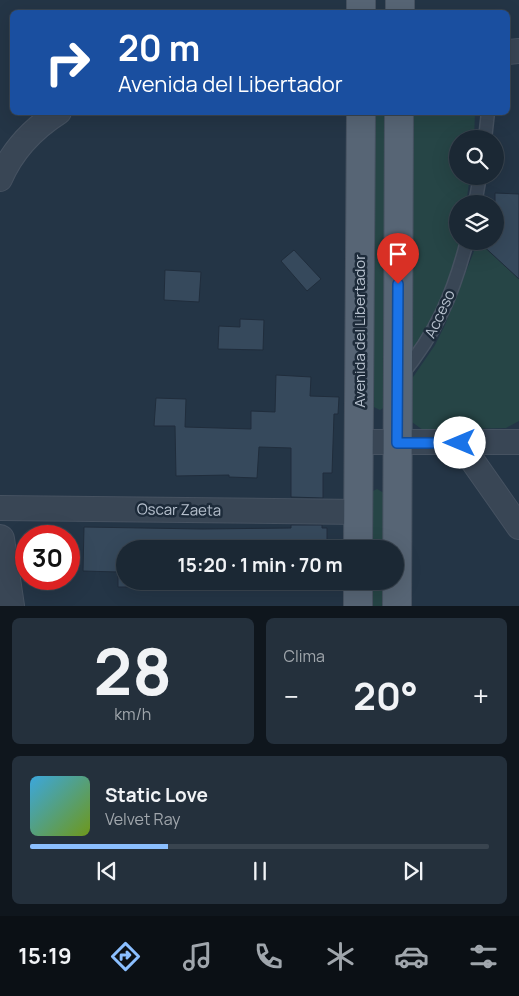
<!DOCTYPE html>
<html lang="es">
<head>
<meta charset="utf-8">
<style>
  :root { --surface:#1b2834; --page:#24303c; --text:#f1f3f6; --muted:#a0a6ac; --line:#39444f; --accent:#8bbfff }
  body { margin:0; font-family:Manrope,sans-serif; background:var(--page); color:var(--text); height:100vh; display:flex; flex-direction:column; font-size:19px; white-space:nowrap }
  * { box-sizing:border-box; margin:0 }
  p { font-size:16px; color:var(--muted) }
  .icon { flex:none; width:28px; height:28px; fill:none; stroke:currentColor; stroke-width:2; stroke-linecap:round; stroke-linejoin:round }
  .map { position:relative; height:606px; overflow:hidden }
  .drawer { display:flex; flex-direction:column; gap:12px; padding:12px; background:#0f161d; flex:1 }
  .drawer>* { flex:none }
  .top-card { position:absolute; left:10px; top:10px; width:500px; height:105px; border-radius:8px; box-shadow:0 5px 20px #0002,0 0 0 1px var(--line); background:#1a4fa0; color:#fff; overflow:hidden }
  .tools { position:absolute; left:449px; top:130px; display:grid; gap:10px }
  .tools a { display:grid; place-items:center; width:55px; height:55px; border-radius:50%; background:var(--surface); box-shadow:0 5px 20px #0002,0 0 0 1px var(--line); font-size:25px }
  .speed { position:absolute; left:15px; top:525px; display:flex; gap:10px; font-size:25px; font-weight:700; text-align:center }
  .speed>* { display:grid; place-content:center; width:65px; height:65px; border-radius:50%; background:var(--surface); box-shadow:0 5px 20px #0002,0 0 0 1px var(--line); line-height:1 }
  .speed .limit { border:8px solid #d22; background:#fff; color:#111 }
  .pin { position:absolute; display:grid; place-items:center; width:42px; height:42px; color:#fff; margin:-51px -21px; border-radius:50% 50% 50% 0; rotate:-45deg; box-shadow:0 0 5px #0007 }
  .pin .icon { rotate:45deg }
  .me { position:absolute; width:55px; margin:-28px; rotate:270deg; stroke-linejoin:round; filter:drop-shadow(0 0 4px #0008) }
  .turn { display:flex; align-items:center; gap:18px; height:105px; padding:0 25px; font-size:22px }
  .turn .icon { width:65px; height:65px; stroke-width:2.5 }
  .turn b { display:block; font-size:35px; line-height:42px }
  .big { font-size:38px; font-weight:700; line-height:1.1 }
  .drawer .widget { flex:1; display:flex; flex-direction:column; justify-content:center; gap:8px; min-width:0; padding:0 18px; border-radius:8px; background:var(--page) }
  .drawer .dial { align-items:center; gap:0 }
  .dial b { font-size:65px; line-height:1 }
  .song { display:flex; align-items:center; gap:15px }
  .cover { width:60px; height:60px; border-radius:8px; background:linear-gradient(135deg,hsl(200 70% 55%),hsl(80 70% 35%)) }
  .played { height:5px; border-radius:2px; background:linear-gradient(90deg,var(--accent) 30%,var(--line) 30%) }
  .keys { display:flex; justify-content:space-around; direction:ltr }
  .heat { display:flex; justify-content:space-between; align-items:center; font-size:28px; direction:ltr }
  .drawer .tiles { flex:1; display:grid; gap:12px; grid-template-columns:1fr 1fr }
  .widget:last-child { grid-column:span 2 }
  .trip { position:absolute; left:116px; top:540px; width:288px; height:50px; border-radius:25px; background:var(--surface); box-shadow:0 5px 20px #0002,0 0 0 1px var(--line); font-weight:700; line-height:50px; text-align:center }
  .tab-bar { display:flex; height:80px; justify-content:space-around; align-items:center; background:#0b1015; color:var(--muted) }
  .tab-bar .icon { width:35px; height:35px }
  .tab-bar .active { color:var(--accent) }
  .tab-bar b { font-size:22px; color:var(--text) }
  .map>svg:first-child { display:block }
  .green { fill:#264546 }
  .building { fill:#36495c; stroke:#202d3c }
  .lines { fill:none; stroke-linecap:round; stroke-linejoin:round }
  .service-casing { stroke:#465261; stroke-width:15 }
  .minor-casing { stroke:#465261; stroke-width:26 }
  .tertiary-casing { stroke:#465261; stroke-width:30 }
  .primary-casing { stroke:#465261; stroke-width:30 }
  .service { stroke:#394655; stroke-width:12 }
  .minor { stroke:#394655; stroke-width:24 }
  .tertiary { stroke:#394655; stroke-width:28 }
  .primary { stroke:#576575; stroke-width:28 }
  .route-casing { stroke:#114b97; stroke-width:12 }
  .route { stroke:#1a73e8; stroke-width:9 }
  .labels { text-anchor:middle; stroke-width:5; stroke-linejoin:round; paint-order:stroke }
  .street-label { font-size:15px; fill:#b7c1ce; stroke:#1d2b3a }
</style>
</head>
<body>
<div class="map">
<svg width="519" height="606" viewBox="0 0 519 606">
  <rect width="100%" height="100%" fill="#243546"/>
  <g class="green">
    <polygon points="373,113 388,113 385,407 380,410 372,406"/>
    <path d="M410 113H475L474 139H458V176H470L466 204H458V241H460C452 283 433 319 412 356L408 348Z"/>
    <polygon points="478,241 490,241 519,279 519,421 506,428 423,430 409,420 411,380 435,345 445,325"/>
    <polygon points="377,489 384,493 385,497 385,549 369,549 371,492"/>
    <rect x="369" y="581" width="16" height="25"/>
  </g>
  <g class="building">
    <polygon points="495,193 519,194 519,279 478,241 495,241"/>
    <polygon points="294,250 321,279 307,291 281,261"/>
    <polygon points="165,270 201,272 199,302 164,300"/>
    <polygon points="240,319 264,320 263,350 218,349 219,326 240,327"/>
    <polygon points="276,375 311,377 310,396 339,397 338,414 334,414 332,473 323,473 323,498 291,497 291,448 259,447 257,478 229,477 229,475 176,476 175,426 154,426 156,398 186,399 185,427 251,429 251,411 275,412"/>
    <polygon points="291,525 322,525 322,528 327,528 327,549 125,549 125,581 147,581 146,587 118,587 118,572 83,571 84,527 202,529 291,528"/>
  </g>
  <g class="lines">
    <defs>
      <g id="service">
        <polyline points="485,139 488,112"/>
        <polyline points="475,204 480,176"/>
        <path d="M401 376C436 333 453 295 467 241"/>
      </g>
      <g id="minor">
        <polyline points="508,52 519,51"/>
        <path d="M0 179C12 151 34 128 59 112"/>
        <polyline points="359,442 519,442"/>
        <polyline points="460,443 519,527"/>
        <polyline points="0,508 359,512"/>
      </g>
      <polyline id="tertiary" points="0,539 10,606"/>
      <g id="primary">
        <polyline points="361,12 361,0"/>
        <polyline points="400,12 400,0"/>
        <polyline points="358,549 361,112"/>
        <polyline points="358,606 358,581"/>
        <polyline points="397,606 399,112"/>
      </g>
    </defs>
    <use href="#service" class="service-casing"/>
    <use href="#minor" class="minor-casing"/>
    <use href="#tertiary" class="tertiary-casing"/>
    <use href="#primary" class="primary-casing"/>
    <use href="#service" class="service"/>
    <use href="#minor" class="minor"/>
    <use href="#tertiary" class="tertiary"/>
    <use href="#primary" class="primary"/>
  </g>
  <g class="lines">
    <defs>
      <polyline id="route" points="398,284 397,443 460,443"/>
    </defs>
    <use href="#route" class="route-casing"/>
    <use href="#route" class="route"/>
  </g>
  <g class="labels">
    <g class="street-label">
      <text transform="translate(440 314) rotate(-65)" y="5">Acceso</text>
      <text transform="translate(360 331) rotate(-90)" y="5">Avenida del Libertador</text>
      <text transform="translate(179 510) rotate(1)" y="5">Oscar Zaeta</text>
    </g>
  </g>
</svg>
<div class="tools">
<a><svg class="icon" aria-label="search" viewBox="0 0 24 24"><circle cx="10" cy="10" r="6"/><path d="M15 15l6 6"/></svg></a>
<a><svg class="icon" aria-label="layers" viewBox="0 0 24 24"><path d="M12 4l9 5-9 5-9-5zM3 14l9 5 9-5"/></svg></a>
</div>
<div class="speed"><div class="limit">30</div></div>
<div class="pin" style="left:398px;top:284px;background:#d93025"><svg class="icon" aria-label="arrive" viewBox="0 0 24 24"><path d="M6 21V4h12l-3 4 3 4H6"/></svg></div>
<svg class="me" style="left:460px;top:443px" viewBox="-20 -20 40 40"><circle r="19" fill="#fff"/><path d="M0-13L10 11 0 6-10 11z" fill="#1a73e8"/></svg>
<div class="trip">15:20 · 1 min · 70 m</div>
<div class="top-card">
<div class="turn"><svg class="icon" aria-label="right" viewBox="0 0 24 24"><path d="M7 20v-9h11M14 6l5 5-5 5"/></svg><div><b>20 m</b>Avenida del Libertador</div></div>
</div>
</div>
<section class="drawer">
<div class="tiles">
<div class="widget dial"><b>28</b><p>km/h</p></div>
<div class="widget"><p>Clima</p>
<div class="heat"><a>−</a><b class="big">20°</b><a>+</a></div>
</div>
<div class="widget">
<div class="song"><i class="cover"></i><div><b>Static Love</b><p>Velvet Ray</p></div></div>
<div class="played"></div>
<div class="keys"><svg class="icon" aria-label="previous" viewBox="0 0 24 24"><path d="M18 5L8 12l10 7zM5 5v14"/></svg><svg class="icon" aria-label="pause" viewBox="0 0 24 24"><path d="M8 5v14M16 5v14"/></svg><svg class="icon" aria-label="next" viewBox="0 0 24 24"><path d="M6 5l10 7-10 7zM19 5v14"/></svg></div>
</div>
</div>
</section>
<nav class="tab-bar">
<b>15:19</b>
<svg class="icon active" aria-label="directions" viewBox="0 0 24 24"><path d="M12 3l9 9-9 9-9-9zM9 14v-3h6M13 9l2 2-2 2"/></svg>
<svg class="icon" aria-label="music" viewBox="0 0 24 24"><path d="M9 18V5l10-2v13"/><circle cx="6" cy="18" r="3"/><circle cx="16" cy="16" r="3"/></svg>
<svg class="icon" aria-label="phone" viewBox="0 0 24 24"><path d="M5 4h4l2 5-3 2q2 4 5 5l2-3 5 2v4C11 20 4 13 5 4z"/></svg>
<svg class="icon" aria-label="climate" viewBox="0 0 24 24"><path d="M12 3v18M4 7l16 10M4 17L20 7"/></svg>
<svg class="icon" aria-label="car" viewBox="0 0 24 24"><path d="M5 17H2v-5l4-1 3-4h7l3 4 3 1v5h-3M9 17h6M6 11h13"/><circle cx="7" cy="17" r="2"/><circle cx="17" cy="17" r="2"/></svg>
<svg class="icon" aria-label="filters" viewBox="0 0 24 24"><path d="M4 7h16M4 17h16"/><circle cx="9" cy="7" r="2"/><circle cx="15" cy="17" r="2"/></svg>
</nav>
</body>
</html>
